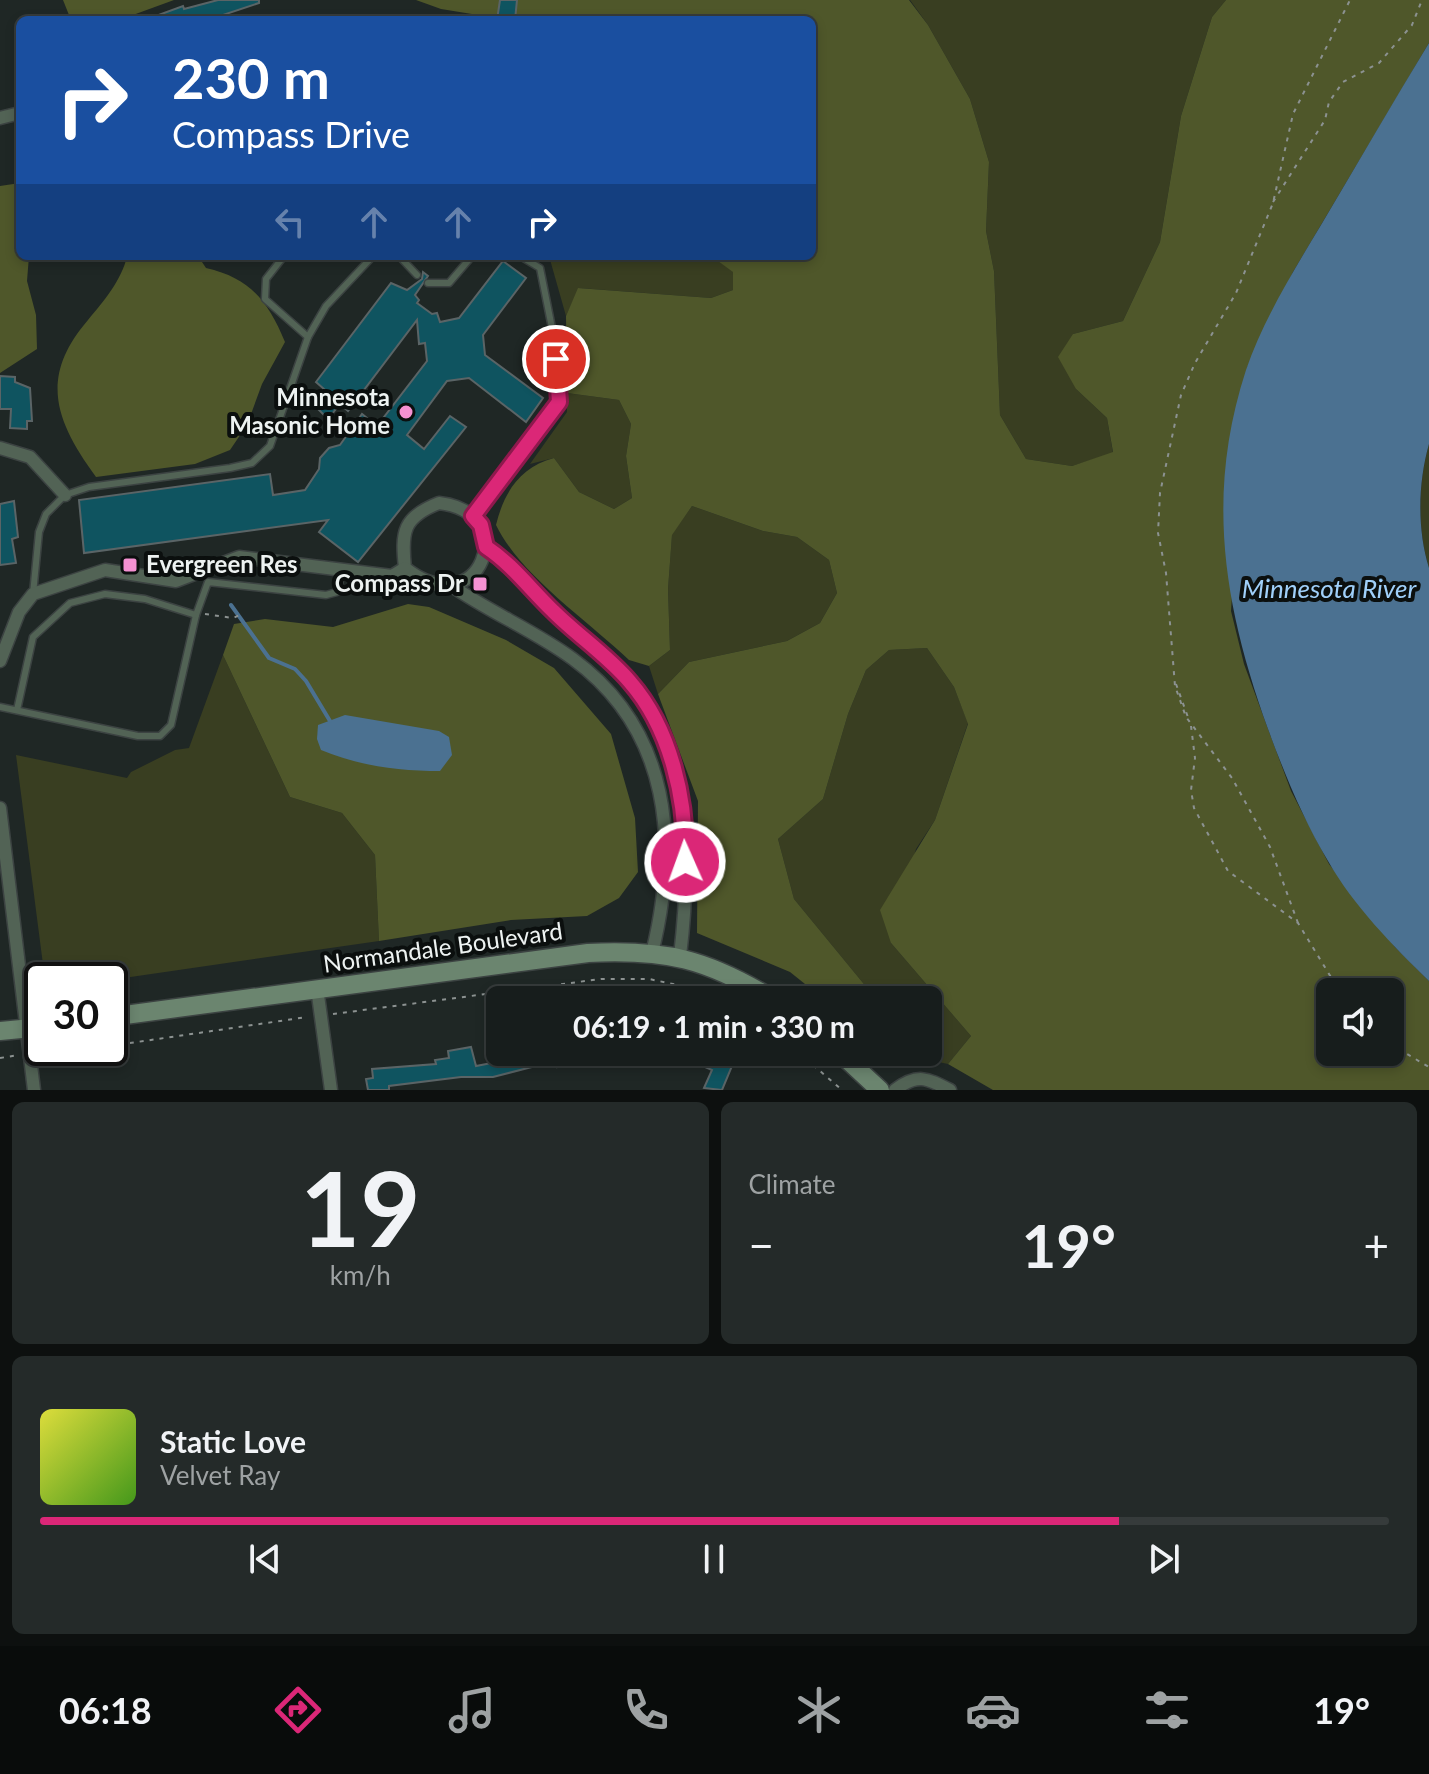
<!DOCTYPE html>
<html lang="en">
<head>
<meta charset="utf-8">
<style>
  :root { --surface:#171d1c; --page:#242a29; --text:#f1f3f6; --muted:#9ea2a3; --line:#363b3b; --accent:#db2777 }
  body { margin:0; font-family:Lato,sans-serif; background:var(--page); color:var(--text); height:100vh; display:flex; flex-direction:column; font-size:30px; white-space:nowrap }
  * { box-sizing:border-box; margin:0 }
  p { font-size:26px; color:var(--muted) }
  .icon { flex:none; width:44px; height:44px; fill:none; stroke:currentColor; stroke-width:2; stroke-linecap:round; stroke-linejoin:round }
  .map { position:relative; height:1090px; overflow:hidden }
  .side { display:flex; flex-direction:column; gap:12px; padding:12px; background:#0d100f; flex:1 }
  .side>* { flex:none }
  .hud { position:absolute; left:16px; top:16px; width:800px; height:244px; border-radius:12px; box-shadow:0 4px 12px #0003,0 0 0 2px var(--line); background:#1a4fa0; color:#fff; overflow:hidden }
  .controls { position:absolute; left:1316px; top:978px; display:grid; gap:16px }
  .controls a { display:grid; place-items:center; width:88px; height:88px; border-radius:12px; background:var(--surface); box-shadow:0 4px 12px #0003,0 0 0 2px var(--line); font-size:40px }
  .speed { position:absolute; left:24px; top:962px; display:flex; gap:16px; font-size:40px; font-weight:700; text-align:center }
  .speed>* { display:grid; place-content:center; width:104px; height:104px; border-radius:50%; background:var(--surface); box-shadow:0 4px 12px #0003,0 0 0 2px var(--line); line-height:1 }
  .speed .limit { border:4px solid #111; border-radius:12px; background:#fff; color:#111 }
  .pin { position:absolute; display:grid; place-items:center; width:68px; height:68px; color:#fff; margin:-34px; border:4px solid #fff; border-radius:50%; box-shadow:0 2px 8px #0007 }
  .me { position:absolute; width:88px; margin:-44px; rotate:358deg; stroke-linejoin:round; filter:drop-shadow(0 0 6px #0008) }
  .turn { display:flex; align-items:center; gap:28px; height:168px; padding:0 24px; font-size:36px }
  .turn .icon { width:104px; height:104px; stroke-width:2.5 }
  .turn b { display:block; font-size:56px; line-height:68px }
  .lanes { display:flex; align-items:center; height:76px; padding:0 24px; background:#0003; justify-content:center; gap:40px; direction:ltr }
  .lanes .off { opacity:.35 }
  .big { font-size:60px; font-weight:700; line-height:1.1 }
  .side .widget { flex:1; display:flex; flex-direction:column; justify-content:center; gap:12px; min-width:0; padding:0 28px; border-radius:12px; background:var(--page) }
  .side .dial { align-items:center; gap:0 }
  .dial b { font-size:104px; line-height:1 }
  .song { display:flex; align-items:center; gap:24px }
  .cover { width:96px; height:96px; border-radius:12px; background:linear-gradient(135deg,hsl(60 70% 55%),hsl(100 70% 35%)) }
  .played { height:8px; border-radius:4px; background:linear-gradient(90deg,var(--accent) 80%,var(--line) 80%) }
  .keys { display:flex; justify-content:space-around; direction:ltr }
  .heat { display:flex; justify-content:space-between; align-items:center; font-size:44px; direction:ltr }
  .side .tiles { flex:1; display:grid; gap:12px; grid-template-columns:1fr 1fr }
  .widget:last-child { grid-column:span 2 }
  .trip { position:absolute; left:486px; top:986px; width:456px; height:80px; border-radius:12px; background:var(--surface); box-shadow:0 4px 12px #0003,0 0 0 2px var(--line); font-weight:700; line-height:80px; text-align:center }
  .dock { display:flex; height:128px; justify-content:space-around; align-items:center; background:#090c0b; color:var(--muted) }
  .dock .icon { width:56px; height:56px }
  .dock .selected { color:var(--accent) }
  .dock b { font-size:36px; color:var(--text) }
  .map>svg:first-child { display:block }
  .green { fill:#393e21 }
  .forest { fill:#4f572a; fill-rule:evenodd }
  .water { fill:#4b7191 }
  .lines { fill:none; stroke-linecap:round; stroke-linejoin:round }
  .stream { stroke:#4b7191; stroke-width:4 }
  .building { fill:#0f5460; stroke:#5a6466; stroke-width:2 }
  .lane-casing { stroke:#3c4342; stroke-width:9 }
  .street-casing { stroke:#3c4342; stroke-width:15 }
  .secondary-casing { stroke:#3c4342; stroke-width:21 }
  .path { stroke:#8c9291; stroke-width:2; stroke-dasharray:4 6; stroke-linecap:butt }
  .lane { stroke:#526355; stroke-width:6 }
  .street { stroke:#526355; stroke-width:12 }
  .secondary { stroke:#6b856f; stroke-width:18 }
  .route-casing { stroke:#8e194d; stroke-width:20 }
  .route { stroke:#db2777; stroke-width:14 }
  .poi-dot { fill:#f591d2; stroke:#0b0f0e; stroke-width:3 }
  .labels { text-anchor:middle; stroke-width:8; stroke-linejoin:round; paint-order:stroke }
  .poi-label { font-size:24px; font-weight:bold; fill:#edf2f1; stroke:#0b0f0e; text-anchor:end }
  .street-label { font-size:24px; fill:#edf2f1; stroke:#0b0f0e }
  .water-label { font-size:26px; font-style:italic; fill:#a0d0fa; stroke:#0b0f0e }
</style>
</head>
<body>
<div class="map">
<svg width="1429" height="1090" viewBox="0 0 1429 1090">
  <rect width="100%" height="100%" fill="#1f2725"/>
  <g class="green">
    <polygon points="910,0 1226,0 1212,17 1181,116 1160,242 1123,321 1073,334 1076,389 1107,418 1113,453 1072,466 1026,459 1000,415 994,271 986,231 989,162 970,99 928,25"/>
    <polygon points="549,256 711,256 733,271 733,290 711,298 579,288 566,316"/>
    <polygon points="567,393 619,400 631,424 626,456 632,498 614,509 579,492 554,458 530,464 567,412"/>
    <path d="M1429 444V568C1417 529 1418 483 1429 444Z"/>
    <polygon points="692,506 763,531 797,537 829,560 837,593 820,623 787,641 689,662 658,694 649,666 670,650 668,589 672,534"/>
    <polygon points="927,648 954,687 968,723 935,820 916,849 891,943 971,1036 948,1064 891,1052 928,1052 928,1000 877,1000 794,899 778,839 823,799 848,714 866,670 889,650"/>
    <polygon points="223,655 290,797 342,813 375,855 379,941 110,980 45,980 16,755 127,778 131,772 175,750 189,748"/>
  </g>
  <g class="forest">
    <polygon points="63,0 174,0 122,19 71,20"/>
    <path d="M416 0H909L928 25 970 99 989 162 986 231 994 271 1000 415 1026 459 1072 466 1113 452 1107 418 1076 389 1058 357 1073 334 1123 321 1160 242 1181 116 1212 17 1226 0H1429V43L1293 272 1247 368 1231 611 1244 664 1291 791 1329 864 1395 947 1429 981V1090H993L948 1064 971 1036 891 943 880 910 935 820 968 724 954 687 927 648 889 650 866 670 848 714 823 799 778 839 794 899 877 1000H825L790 972 697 933 698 801 658 694 689 662 787 641 820 623 837 593 829 560 797 537 763 531 692 506 672 535 668 589 670 650 649 666 629 660C588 621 520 575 496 525 504 492 520 467 554 458L579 492 614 509 632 498 626 456 631 424 619 400 567 393 566 316 578 288 711 298 733 290V272L711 256H812V20H509L441 9ZM1330 992H1390V1052H1330Z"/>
    <polygon points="20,183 20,256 29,256 27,281 36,315 37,349 0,373 0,186"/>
    <path d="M127 256H198L206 268C250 278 268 301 285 342L262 384 247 425 230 450 195 464 96 477C56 422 38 378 88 320 103 302 122 280 127 256Z"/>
    <polygon points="408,604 429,607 506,640 554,668 611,734 635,818 638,872 619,898 587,916 511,920 379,941 375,855 342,813 290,797 223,655 234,624 265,619 333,627"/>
  </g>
  <g class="water">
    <path d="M1429 43V444C1418 483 1417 529 1429 568V981C1393 946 1353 905 1328 861 1303 819 1285 775 1268 729 1224 607 1205 496 1246 370 1263 320 1294 270 1321 225 1357 164 1392 104 1429 43Z"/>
    <path d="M345 715 439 731 449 737 452 755 440 771C399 771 359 766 321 750L317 739 318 725Z"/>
  </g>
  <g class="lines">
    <polyline class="stream" points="231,605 269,658 295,669 306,681 330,721"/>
  </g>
  <g class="building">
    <polygon points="218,0 259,0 259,3 208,20 145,20 183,6 184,9"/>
    <polygon points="500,0 517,0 515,20 497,20"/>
    <polygon points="503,261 526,278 483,335 485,355 543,398 526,422 469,378 447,381 407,435 424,449 450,416 466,427 358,562 319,532 328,520 84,553 79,500 270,474 273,495 305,490 319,469 320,458 329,448 340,445 362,414 377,426 427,361 425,343 419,344 417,320 348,411 340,404 328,419 312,403 324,389 316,382 391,283 407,290 422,279 423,272 428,276 415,295 419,300 417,303 432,314 437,313 440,322 459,318"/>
    <polygon points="0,376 15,377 15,382 30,388 32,421 27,421 27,429 10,428 11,409 0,409"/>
    <polygon points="14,501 18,537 12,539 16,563 0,565 0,504"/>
    <polygon points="471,1047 476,1066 502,1061 501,1052 530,1052 532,1067 493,1077 461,1077 389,1086 389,1090 368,1090 366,1079 373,1078 372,1069 436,1064 435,1060 449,1058 448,1051"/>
    <polygon points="555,1052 664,1052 663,1067 600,1061 557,1067"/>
    <polygon points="703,1052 737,1054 722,1090 704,1088 712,1070 698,1064"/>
  </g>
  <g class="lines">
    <defs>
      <g id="lane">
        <polyline points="284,256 266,279 265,299 308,337"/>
        <polyline points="399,256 417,275"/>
        <polyline points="428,283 449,283 472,256"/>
        <polyline points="473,516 559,402 554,338 540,268 520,256"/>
        <polyline points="33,594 39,532 46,514 65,495 89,487 230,468 252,463 270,446 308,337 326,306 373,256"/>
        <polyline points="0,707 138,736 160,736 171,725 196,615 208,582 326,595 337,592 342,571"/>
        <polyline points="17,710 33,637 70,603 105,594 145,599 196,615"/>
      </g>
      <g id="street">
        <polyline points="0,118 20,113"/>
        <polyline points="0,448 30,457 65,495"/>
        <path d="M439 503C522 512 481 627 405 568 401 532 403 517 439 503Z"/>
        <path d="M486 547C513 564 530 588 552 610 578 636 611 656 633 685 691 763 691 864 680 956"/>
        <path d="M452 586C491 613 535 631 573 659 671 731 679 844 652 953"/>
        <polyline points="0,661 19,612 33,594 105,570 176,581 239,557 392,576 405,568"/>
        <polyline points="0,808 34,1090"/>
        <polyline points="317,988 331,1090"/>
        <path d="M895 1090C917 1073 927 1078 950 1090"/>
      </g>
      <g id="secondary">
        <path d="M110 1017 588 953C666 949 707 959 774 1000"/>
        <polyline points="0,1031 42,1027"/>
        <polyline points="839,1052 880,1090"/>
      </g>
    </defs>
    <use href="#lane" class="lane-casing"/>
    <use href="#street" class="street-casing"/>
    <use href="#secondary" class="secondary-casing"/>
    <g class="path">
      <polyline points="1273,202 1325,120 1329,102 1343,82 1379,63 1412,25 1422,0"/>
      <polyline points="205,614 233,618 242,614"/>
      <polyline points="1176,684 1189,720"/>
      <polyline points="1191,726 1195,758 1191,790 1194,808 1228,871 1298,923 1340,992"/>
      <polyline points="1298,923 1270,847 1232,778 1186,717 1175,686 1166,573 1158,533 1160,493 1181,395 1195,363 1236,293 1273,203 1293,114 1350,0"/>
      <polyline points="333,1014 601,979 649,979 697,989 725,1000"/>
      <polyline points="1390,1044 1429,1067"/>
      <polyline points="110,1046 307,1017"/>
      <polyline points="798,1052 842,1090"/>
      <polyline points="41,1054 96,1048"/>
      <polyline points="0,1058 19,1055"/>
    </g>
    <use href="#lane" class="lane"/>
    <use href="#street" class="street"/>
    <use href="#secondary" class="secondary"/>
  </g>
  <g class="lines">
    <defs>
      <path id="route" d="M556 359 559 402 473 516 481 525 486 547C513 565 530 589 553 611 578 636 607 655 630 682 671 729 687 801 685 862"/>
    </defs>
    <use href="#route" class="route-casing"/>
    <use href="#route" class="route"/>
  </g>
  <g class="poi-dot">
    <circle cx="406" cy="412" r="8"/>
    <rect x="122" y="557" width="16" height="16" rx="4"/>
    <rect x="472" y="576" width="16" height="16" rx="4"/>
  </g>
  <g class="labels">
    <g class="poi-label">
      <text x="390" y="406">Minnesota<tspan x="390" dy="28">Masonic Home</tspan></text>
      <text x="146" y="573" text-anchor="start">Evergreen Res</text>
      <text x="464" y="592">Compass Dr</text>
    </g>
    <g class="street-label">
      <text transform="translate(443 948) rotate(-8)" y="8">Normandale Boulevard</text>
    </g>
    <g class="water-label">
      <text x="1329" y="598">Minnesota River</text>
    </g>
  </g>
</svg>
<div class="controls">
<a><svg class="icon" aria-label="sound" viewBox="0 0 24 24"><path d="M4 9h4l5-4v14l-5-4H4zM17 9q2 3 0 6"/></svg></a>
</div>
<div class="speed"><div class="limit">30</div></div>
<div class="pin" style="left:556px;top:359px;background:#d93025"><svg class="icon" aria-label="arrive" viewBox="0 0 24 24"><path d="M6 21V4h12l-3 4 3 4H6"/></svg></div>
<svg class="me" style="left:685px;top:862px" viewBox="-20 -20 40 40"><circle r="17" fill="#db2777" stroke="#fff" stroke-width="3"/><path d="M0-11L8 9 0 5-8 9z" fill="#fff"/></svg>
<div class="trip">06:19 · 1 min · 330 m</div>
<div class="hud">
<div class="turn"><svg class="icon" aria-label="right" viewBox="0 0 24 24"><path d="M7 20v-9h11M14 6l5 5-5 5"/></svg><div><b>230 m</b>Compass Drive</div></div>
<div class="lanes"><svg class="icon off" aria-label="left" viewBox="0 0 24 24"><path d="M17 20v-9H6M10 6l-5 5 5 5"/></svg><svg class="icon off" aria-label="ahead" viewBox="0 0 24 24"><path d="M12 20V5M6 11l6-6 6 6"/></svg><svg class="icon off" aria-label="ahead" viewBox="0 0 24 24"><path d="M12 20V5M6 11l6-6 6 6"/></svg><svg class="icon" aria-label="right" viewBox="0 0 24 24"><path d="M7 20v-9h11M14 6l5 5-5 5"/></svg></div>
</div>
</div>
<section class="side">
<div class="tiles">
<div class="widget dial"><b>19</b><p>km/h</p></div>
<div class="widget"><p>Climate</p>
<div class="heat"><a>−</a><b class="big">19°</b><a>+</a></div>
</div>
<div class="widget">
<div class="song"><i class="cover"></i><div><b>Static Love</b><p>Velvet Ray</p></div></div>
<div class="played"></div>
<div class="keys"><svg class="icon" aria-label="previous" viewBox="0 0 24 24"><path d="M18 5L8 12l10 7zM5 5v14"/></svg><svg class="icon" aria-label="pause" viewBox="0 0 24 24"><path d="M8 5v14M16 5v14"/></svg><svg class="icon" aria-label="next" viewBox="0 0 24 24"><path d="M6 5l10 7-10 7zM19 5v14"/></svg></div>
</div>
</div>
</section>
<nav class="dock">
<b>06:18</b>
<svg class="icon selected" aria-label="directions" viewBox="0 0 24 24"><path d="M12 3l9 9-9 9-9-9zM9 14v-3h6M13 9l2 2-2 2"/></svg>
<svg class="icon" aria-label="music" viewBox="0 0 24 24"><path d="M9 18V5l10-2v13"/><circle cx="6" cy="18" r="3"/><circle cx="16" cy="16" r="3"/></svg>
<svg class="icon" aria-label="phone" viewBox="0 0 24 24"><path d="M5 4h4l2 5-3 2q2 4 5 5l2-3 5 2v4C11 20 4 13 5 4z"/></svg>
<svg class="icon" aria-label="climate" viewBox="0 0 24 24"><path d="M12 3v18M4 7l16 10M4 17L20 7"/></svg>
<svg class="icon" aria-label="car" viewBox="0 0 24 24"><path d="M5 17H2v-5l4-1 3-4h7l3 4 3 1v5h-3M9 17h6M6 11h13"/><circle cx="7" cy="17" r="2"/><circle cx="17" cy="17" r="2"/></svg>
<svg class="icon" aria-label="filters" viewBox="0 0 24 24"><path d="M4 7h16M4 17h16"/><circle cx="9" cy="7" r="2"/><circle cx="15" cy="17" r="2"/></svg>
<b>19°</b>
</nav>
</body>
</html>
